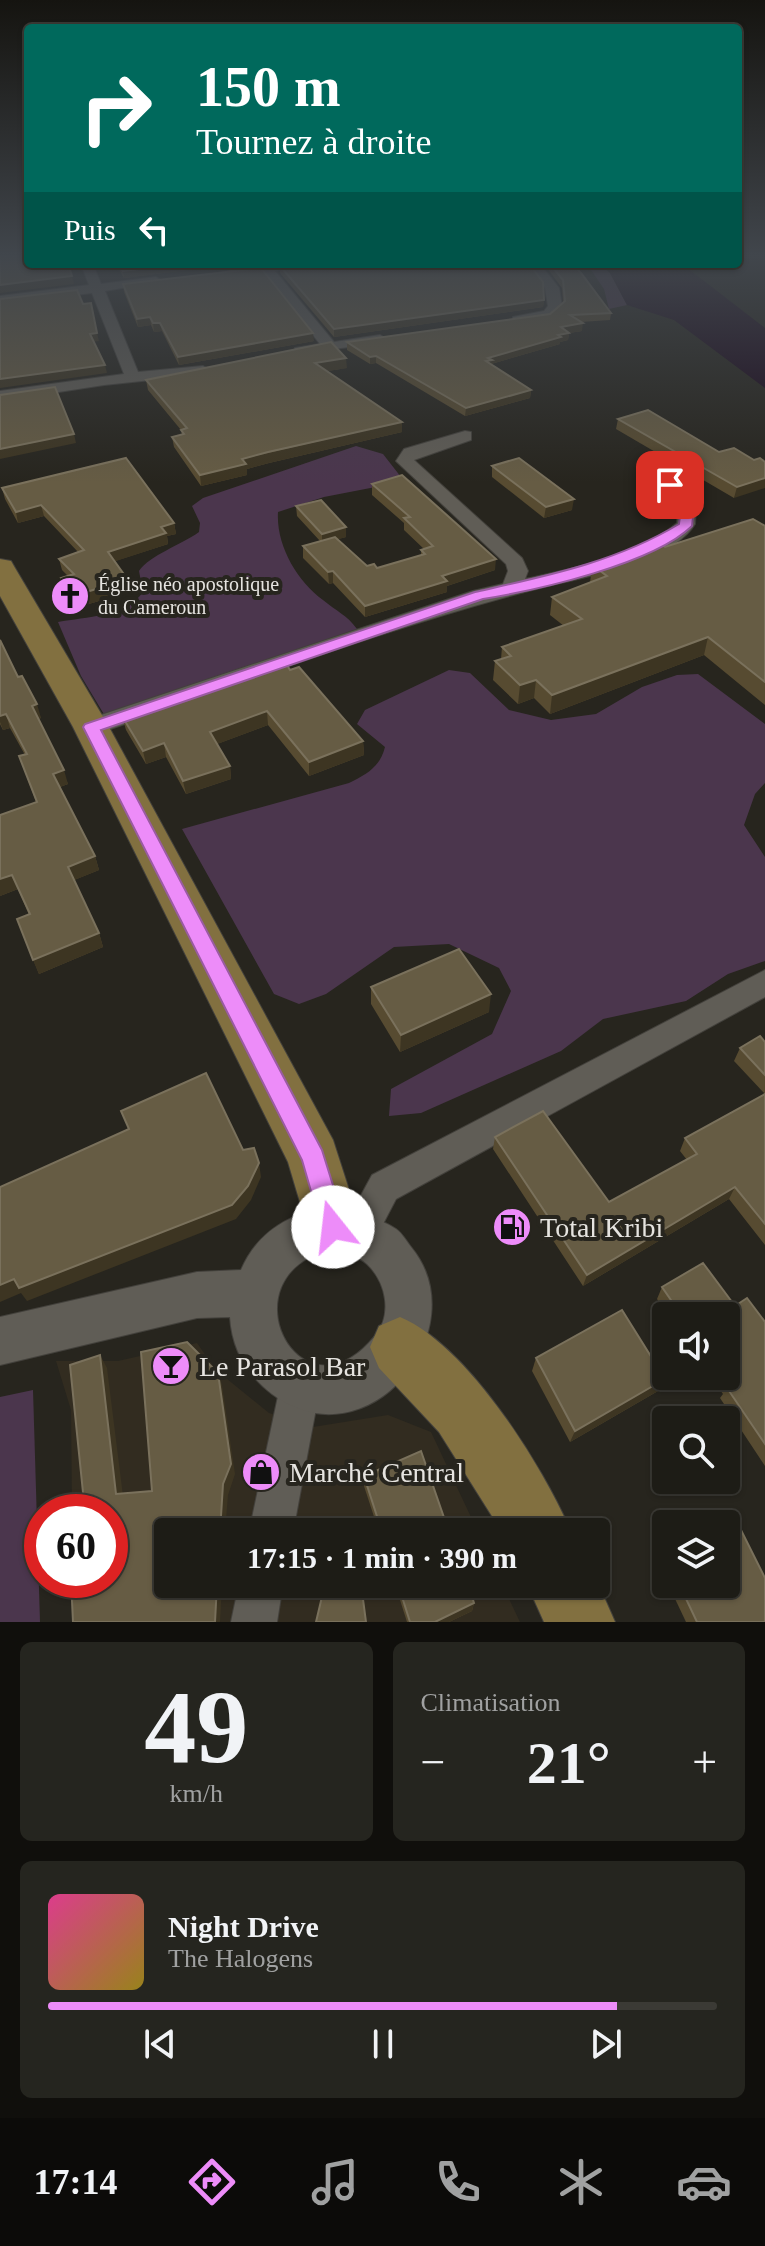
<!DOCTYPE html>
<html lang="fr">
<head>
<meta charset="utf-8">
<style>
  :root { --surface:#1d1c16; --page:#25251f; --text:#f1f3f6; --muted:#a0a1a1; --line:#3b3a35; --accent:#ed8cf9 }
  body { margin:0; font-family:"Times New Roman",serif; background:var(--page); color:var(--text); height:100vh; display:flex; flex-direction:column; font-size:30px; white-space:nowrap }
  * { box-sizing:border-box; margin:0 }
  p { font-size:26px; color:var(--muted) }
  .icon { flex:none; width:44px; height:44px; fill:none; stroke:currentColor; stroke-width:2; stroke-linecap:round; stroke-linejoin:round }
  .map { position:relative; height:1622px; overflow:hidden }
  .details { display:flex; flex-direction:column; gap:20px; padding:20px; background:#100f0c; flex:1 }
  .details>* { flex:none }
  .top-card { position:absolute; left:24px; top:24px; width:718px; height:244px; border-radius:8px; box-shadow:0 2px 6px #0004,0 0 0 2px var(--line); background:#00695c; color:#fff; overflow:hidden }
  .fabs { position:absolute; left:652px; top:1302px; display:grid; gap:16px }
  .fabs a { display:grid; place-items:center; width:88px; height:88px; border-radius:8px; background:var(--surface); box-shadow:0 2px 6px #0004,0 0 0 2px var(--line); font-size:40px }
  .speed { position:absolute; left:24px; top:1494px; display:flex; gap:16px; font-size:40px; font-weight:700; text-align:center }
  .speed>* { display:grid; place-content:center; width:104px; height:104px; border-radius:50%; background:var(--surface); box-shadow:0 2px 6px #0004,0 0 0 2px var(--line); line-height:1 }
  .speed .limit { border:12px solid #d22; background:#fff; color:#111 }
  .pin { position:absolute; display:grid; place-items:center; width:68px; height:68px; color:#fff; margin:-34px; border-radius:16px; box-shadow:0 4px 12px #0006 }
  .me { position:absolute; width:88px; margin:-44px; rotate:344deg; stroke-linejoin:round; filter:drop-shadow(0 0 6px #0008) }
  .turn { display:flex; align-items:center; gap:28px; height:168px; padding:0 40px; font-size:36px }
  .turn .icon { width:104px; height:104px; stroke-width:2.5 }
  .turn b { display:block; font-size:56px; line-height:68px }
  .then { display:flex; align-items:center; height:76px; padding:0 40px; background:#0003; gap:16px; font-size:30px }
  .big { font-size:60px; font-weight:700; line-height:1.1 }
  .details .tile { flex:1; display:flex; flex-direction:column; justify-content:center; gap:12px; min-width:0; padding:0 28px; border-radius:12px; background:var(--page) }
  .details .dial { align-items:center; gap:0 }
  .dial b { font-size:104px; line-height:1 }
  .song { display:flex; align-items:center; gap:24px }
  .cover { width:96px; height:96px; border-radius:12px; background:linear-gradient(135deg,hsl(330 70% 55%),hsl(50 70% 35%)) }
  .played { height:8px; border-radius:4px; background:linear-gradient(90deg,var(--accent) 85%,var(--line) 85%) }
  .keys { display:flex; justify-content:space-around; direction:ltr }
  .heat { display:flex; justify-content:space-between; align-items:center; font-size:44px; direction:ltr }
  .details .tiles { flex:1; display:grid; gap:20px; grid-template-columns:1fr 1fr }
  .tile:last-child { grid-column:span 2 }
  .trip { position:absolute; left:154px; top:1518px; width:456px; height:80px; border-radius:8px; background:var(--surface); box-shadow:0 2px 6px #0004,0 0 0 2px var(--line); font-weight:700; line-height:80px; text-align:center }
  .menu { display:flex; height:128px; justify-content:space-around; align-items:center; background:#0c0b09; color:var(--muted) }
  .menu .icon { width:56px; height:56px }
  .menu .current { color:var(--accent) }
  .menu b { font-size:36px; color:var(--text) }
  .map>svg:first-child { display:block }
  .built { fill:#322c20 }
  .green { fill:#4b364d }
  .water { fill:#1b091d }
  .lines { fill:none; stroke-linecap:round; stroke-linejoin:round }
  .minor-casing { stroke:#43413c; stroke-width:2 }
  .tertiary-casing { stroke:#43413c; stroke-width:2 }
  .primary-casing { stroke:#43413c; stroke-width:2 }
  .minor { fill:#605d56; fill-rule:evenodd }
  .tertiary { fill:#605d56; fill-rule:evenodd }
  .primary { fill:#827040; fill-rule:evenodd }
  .wall { fill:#574b31 }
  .shaded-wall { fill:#3d3522 }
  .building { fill:#665c44; stroke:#7a715c; stroke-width:2 }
  .route { fill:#ed8cf9; stroke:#9a5ba2; stroke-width:2 }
  .labels { text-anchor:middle; stroke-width:8; stroke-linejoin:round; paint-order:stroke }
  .far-poi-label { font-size:20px; fill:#e6e4e0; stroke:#27251e; text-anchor:start }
  .near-poi-label { font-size:28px; fill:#e6e4e0; stroke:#27251e; text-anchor:start }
</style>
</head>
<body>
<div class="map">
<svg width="765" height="1622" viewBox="0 0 765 1622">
  <rect width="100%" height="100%" fill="#27251e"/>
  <polygon class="built" points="197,1343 216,1370 269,1413 313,1427 388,1415 431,1432 478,1532 168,1532 168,1584 502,1584 520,1622 74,1622 110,1580 110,1512 72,1512 71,1410 56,1361 118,1361"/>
  <g class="green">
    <polygon points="587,264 600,264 610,273 627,305 609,309 604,289"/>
    <path d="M356 446 383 454 401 477 391 484 324 497 278 512C276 545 297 581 323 600 336 611 347 615 357 629L105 716 81 676 58 622C86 617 126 616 143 592L139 571C150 555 181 545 199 532L200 523 192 506 203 498Z"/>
    <path d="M449 670 470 673 509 710 551 720 596 714 642 687 677 675 698 674 765 724V783L755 794 744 825 765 857V961L728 974 686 1001 603 1019 561 1051 421 1113 389 1116 391 1089 492 1034 511 991 499 968 449 944 394 947 326 994 299 1004 274 994 182 829 349 783C367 774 380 767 385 747L357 724 365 710Z"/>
    <polygon points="33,1390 40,1622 0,1622 0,1397"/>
  </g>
  <polygon class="water" points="600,264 682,264 765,328 765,388 674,320 627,305 610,273"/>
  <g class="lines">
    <defs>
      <g id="minor">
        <polygon points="81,264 93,264 101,284 156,277 162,281 105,291 138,372 203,366 211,371 208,374 104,385 0,401 0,391 124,374 92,293 0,304 0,296 89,285"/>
        <polygon points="257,264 304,264 275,271 334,342 380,335 387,339 380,343 295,354 295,348 320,344 263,272 226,277 220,273"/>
        <polygon points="527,264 540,264 559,288 562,306 554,317 518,324 513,323 513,317 544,311 548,306 545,288"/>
        <path d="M465 431 471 432V440L414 460 522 558 528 571 525 579C575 568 637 557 677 523L678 508 645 462 648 458H660L696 508 695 524C674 559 591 576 552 585 399 623 249 681 99 733H83L79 727 83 721 473 591 503 584 508 571 506 564 396 461 404 449Z"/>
        <polygon points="765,970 765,997 396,1199 372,1245 359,1250 346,1245 341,1232 372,1175"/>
        <polygon points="300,1367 314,1373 320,1387 293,1532 249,1532 280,1387 286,1373"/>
        <polygon points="239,1584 283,1584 277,1622 231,1622"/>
      </g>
      <path id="tertiary" d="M333 1205C352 1212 378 1217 396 1229 402 1233 407 1242 411 1247 478 1328 369 1466 272 1394 247 1375 232 1349 230 1317L197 1318 0 1365V1317L197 1272 241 1270C259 1229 291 1214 333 1205ZM333 1249C343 1253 359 1256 367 1264 386 1282 393 1314 375 1336 299 1429 221 1274 333 1249Z"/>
      <g id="primary">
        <polygon points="0,559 11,561 15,568 109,727 333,1140 361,1227 353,1246 333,1254 313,1246 288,1162 73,727 0,596"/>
        <path d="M400 1317C467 1345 543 1466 571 1532H502L439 1432 379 1368 370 1347 379 1326Z"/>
        <polygon points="596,1579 615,1622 544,1622 527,1584 596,1584"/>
      </g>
    </defs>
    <use href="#minor" class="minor-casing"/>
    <use href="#tertiary" class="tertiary-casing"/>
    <use href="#primary" class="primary-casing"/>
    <use href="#minor" class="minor"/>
    <use href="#tertiary" class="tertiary"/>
    <use href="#primary" class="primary"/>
  </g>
  <g class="wall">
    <polygon points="116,264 234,264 124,278"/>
    <polygon points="544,264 572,264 611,313 610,320 581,322 582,331 569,333 568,340 560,342 560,344 491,364 531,390 530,398 465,416 376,363 370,364 347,350 347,342 550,314 563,302 562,288"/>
    <polygon points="280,266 544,300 543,307 334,337 280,273"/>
    <polygon points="123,284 314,341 179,365 162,331 154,332 151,325 138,327 124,292"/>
    <polygon points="347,368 327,371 402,432 269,463 247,469 247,475 201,486 174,447 172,437 182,435 181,430 148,390 146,380"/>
    <polygon points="618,419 719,452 754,460 734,498 616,429"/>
    <polygon points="492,466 572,510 544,518 492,477"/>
    <polygon points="372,484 495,570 447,586 447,592 365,617 333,583 329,584 303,558 303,546 320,541 297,516 296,506 346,537 338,539 367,566 377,568 421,555 421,550 424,549 404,530 404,523 372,495"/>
    <polygon points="2,488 174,523 176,534 167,536 168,544 115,561 130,592 75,608 64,590 61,578 68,576 62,570 59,559 78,552 44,516 18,523 5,499"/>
    <polygon points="765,526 765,705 704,655 550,714 534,698 518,704 493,680 495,661 501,659 502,647 564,626 550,615 552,597 590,583 592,565 665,547"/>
    <polygon points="0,640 18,677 41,718 38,719 68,784 60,787 95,856 99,870 74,880 99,933 103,947 39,974 17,919 29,915 18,889 0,896 36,802 19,756 25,755 10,728 3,730 0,724"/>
    <polygon points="290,670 363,741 364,755 309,776 268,725 217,744 230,766 231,779 186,794 166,757 146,764 126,730 122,716"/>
    <polygon points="371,987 489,1012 400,1052 371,1004"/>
    <polygon points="765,1042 765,1245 729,1199 583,1286 493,1149 495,1137 609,1202 687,1160 680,1151 685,1138 765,1094 734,1061 740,1048"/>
    <polygon points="662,1287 735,1306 765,1322 765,1466 720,1398 723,1394 710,1376 726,1376 726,1316 668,1316 657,1299"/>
    <polygon points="536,1358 665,1379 658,1391 570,1442 532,1371"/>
    <polygon points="364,1476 449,1532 379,1532 364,1486"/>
    <polygon points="666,1545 666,1580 655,1556 662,1548"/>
    <polygon points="395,1584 468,1584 474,1603 472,1611 449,1622 407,1622"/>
    <polygon points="668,1584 726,1584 765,1622 686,1622"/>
  </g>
  <g class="shaded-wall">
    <polygon points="179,264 234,264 124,278 123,271"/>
    <polygon points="72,276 74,284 0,293 0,285"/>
    <polygon points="544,300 543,307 334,337 334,329"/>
    <polygon points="150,317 151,325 138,327 137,319"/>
    <polygon points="153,323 160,323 162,331 154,332"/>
    <polygon points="583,323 582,331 569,333 568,340 560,342 560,344 491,364 486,369 488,358 561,327"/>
    <polygon points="97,333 99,341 92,342 90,334"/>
    <polygon points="313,333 314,341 179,365 178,357"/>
    <polygon points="376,356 376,363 370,364 370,357"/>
    <polygon points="346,358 347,368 316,373 315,363"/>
    <polygon points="105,365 107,373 0,388 0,379"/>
    <polygon points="531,390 530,398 465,416 466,408"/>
    <polygon points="402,422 402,432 269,463 247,469 247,475 201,486 200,475 242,459"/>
    <polygon points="74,434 76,443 0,459 0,449"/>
    <polygon points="765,478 765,488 734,498 737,487"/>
    <polygon points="574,499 572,510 544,518 546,507"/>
    <polygon points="41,505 44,516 18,523 16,512"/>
    <polygon points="174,523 176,534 167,536 168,544 110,563 108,552 161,527"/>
    <polygon points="346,527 346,537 322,544 322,534"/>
    <polygon points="496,559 495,570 447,586 447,592 365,617 365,606 442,576"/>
    <polygon points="333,571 333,583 329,584 328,572"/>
    <polygon points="128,580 130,592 75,608 72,596"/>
    <polygon points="708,637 704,655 550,714 552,695"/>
    <polygon points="536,680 534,698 518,704 520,685"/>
    <polygon points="37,704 41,718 36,720 32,706"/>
    <polygon points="267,711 268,725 212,746 210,732"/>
    <polygon points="6,714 10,728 3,730 0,722 0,716"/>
    <polygon points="363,741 364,755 309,776 309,762"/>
    <polygon points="164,743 166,757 146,764 143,751"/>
    <polygon points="230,766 231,779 186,794 183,781"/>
    <polygon points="64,770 68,784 57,788 53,774"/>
    <polygon points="95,856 99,870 72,881 68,867"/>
    <polygon points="12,875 18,889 0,896 0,879"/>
    <polygon points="99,933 103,947 39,974 33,960"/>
    <polygon points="491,994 489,1012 400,1052 401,1035"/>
    <polygon points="259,1163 261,1177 251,1200 236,1219 27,1301 21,1293 0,1302 0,1285"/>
    <polygon points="735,1187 729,1199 583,1286 587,1275"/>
    <polygon points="100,1355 107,1368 124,1504 116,1494"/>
    <polygon points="218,1373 222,1385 235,1474 228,1495 225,1532 220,1532"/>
    <polygon points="665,1379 658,1391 570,1442 575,1431"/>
    <polygon points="217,1584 222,1584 220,1622 215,1622"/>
    <polygon points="474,1603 472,1611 449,1622 435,1622"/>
  </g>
  <g class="building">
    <polygon points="0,255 28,255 28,264 68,264 72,276 0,285"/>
    <polygon points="119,264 179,264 123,271"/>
    <polygon points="288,264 529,264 543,282 544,300 334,329 280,266"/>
    <polygon points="550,264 572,264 581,273 611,313 570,315 583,323 561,327 569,333 558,335 561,337 488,358 492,360 486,361 531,390 466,408 376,356 370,357 347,342 550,314 565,301 563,280"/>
    <polygon points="261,268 313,333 178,357 160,323 153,323 150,317 137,319 123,284"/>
    <polygon points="77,290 83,304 91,303 97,333 90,334 105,365 0,379 0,299"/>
    <polygon points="331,342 346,358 315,363 402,422 268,452 242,459 246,464 200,475 172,437 184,434 181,430 187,428 146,380"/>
    <polygon points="55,387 74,434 0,449 0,395"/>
    <polygon points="648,410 719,452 734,448 754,460 760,458 765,462 765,478 737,487 618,419"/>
    <polygon points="126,458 174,523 161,527 166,533 108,552 128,580 72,596 61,578 74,574 59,559 84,550 41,505 16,512 2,488"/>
    <polygon points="519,458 574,499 546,507 492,466"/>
    <polygon points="402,475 496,559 442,576 447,581 365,606 333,571 328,572 303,546 335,537 367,566 374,564 377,568 425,554 421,550 433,546 404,518 410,517 372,484"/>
    <polygon points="321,500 346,527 322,534 296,506"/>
    <polygon points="753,519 765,526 765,682 708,637 552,695 536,680 520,685 495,661 511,656 502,647 582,619 552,597 607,576 592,565 658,542 665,547"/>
    <polygon points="0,640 18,677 22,676 37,704 32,706 64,770 53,774 95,856 68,867 99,933 33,960 17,919 30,914 12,875 0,879 0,815 37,802 19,756 27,754 6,714 0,716"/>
    <polygon points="287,665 290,670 299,667 363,741 309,762 267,711 210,732 230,766 183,781 164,743 143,751 122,716"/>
    <polygon points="459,949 491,994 401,1035 371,987"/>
    <polygon points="760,1036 765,1042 765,1075 740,1048"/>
    <polygon points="206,1073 243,1150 254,1148 259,1163 248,1186 232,1205 19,1288 14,1279 0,1285 0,1187 129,1129 121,1111"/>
    <polygon points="765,1094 765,1224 735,1187 587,1275 495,1137 543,1111 609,1202 697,1154 685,1138"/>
    <polygon points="703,1263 735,1306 747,1298 765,1322 765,1444 727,1388 731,1386 724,1376 726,1376 726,1316 682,1316 662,1287"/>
    <polygon points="622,1310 665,1379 575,1431 536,1358"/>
    <polygon points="187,1342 218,1373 231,1464 223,1484 220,1532 168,1532 168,1584 217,1584 215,1622 73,1622 71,1580 110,1580 110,1512 85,1512 70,1365 100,1355 116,1494 152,1491 141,1352"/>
    <polygon points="421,1451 449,1532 382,1532 364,1476"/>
    <polygon points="732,1512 765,1578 765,1622 697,1622 679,1584 726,1584 726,1524 709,1524"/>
    <polygon points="666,1545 666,1556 662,1548"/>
    <polygon points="325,1584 361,1584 366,1622 316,1622"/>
    <polygon points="398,1584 468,1584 474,1603 435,1622 410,1622"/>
  </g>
  <linearGradient id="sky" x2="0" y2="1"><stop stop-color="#151410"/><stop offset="0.53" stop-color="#41464c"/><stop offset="1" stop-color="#41464c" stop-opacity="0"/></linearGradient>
  <rect width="765" height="482" fill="url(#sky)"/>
  <path class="route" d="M666 482H675L694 508 692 526C653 564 538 590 483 599L101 730 322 1150 346 1227 342 1236 333 1239 324 1236 302 1160 83 727 85 724 475 592C546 576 616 562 679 524L681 508 664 485Z"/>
  <defs>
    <symbol id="church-disc" viewBox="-11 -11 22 22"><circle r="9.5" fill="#ed8cf9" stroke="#27251e"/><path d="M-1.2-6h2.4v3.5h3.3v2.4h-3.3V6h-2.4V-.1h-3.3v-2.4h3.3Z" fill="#111"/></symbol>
    <symbol id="fuel-disc" viewBox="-11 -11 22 22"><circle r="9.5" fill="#ed8cf9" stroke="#27251e"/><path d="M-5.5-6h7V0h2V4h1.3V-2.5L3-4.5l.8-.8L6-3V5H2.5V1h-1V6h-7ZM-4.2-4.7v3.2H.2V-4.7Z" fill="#111"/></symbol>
    <symbol id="bar-disc" viewBox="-11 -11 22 22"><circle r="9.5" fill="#ed8cf9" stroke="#27251e"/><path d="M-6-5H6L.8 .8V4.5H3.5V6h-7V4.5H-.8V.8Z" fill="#111"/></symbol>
    <symbol id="shop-disc" viewBox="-11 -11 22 22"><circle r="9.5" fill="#ed8cf9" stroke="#27251e"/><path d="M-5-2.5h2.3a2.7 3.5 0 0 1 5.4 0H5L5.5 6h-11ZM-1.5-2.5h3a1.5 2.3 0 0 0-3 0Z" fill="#111"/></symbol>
  </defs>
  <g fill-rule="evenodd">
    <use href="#church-disc" x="48" y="574" width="44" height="44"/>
    <use href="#fuel-disc" x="490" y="1205" width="44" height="44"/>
    <use href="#bar-disc" x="149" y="1344" width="44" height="44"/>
    <use href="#shop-disc" x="239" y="1450" width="44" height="44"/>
  </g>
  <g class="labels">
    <g class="far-poi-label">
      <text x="98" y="591">Église néo apostolique<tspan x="98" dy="23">du Cameroun</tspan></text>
    </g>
    <g class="near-poi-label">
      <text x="540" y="1237">Total Kribi</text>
      <text x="199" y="1376">Le Parasol Bar</text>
      <text x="289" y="1482">Marché Central</text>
    </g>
  </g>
</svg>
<div class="fabs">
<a><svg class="icon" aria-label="sound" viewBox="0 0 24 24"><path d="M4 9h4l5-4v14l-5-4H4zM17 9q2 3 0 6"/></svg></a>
<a><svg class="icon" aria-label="search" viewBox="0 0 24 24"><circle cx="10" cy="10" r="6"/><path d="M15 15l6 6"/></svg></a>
<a><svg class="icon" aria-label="layers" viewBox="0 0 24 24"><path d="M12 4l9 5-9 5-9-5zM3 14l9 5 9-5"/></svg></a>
</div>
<div class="speed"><div class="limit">60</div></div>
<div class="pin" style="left:670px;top:485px;background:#d93025"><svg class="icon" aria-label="arrive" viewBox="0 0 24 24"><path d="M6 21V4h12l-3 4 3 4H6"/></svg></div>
<svg class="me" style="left:333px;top:1227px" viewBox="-20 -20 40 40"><circle r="19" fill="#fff"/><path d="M0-13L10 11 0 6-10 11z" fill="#ed8cf9"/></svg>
<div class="trip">17:15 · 1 min · 390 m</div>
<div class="top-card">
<div class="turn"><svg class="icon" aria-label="right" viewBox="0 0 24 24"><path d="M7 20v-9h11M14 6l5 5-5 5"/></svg><div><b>150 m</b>Tournez à droite</div></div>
<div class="then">Puis<svg class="icon" aria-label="left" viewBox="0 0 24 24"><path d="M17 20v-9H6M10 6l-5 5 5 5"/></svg></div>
</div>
</div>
<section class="details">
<div class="tiles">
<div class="tile dial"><b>49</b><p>km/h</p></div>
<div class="tile"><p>Climatisation</p>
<div class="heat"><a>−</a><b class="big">21°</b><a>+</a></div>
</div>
<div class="tile">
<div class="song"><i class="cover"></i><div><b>Night Drive</b><p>The Halogens</p></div></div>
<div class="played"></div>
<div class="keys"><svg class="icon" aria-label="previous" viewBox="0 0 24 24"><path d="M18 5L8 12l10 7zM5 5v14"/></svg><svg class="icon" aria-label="pause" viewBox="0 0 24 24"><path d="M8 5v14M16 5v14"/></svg><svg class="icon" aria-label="next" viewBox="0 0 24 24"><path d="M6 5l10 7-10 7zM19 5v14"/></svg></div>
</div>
</div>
</section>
<nav class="menu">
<b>17:14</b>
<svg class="icon current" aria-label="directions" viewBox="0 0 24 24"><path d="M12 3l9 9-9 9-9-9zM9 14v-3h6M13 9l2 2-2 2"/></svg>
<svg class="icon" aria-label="music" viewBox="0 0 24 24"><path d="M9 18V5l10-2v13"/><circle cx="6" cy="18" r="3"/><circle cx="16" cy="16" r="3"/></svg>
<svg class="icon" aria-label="phone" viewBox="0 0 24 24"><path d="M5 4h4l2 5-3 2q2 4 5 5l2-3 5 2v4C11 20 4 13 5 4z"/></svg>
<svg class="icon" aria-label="climate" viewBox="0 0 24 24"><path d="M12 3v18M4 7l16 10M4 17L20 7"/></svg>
<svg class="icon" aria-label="car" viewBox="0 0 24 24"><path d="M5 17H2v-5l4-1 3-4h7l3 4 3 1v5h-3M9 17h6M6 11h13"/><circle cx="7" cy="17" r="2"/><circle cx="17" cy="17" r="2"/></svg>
</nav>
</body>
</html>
